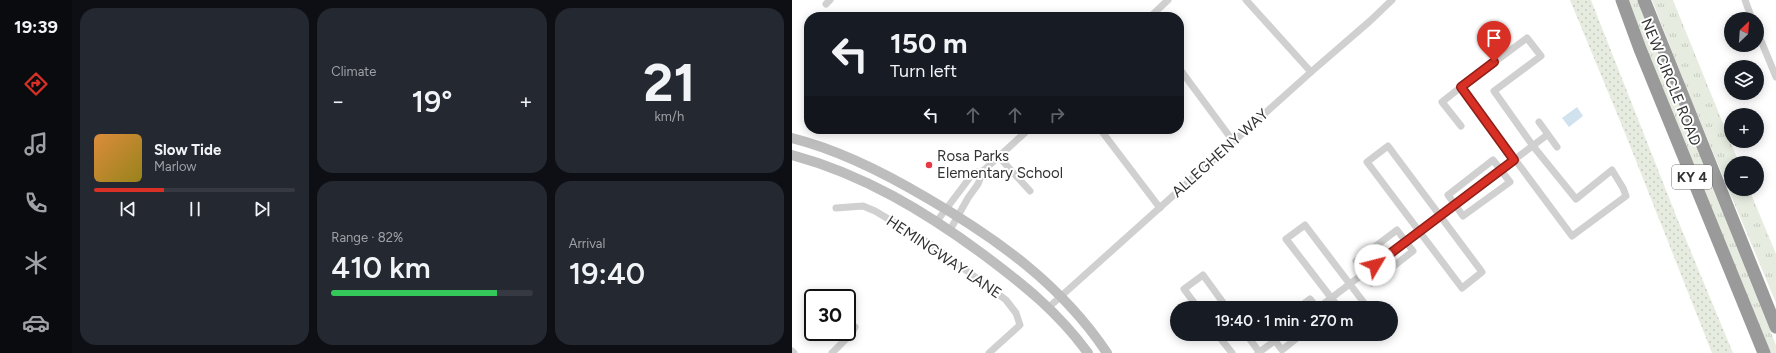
<!DOCTYPE html>
<html lang="en">
<head>
<meta charset="utf-8">
<style>
  :root { --surface:#171b24; --page:#242831; --text:#f1f3f6; --muted:#9ea1a6; --line:#363941; --accent:#d93025 }
  body { margin:0; font-family:Figtree,sans-serif; background:var(--page); color:var(--text); height:100vh; display:flex; flex-direction:column; font-size:15px; white-space:nowrap }
  * { box-sizing:border-box; margin:0 }
  p { font-size:13px; color:var(--muted) }
  .icon { flex:none; width:22px; height:22px; fill:none; stroke:currentColor; stroke-width:2; stroke-linecap:round; stroke-linejoin:round }
  .map { position:relative; flex:1; overflow:hidden }
  .panel { display:flex; flex-direction:column; gap:8px; padding:8px; background:#0d0f14; width:720px }
  .panel>* { flex:none }
  .guide { position:absolute; left:12px; top:12px; width:380px; height:122px; border-radius:16px; box-shadow:0 2px 10px #0003; background:#171b24; color:var(--text); overflow:hidden }
  .needle { width:26px; rotate:25deg }
  .tools { position:absolute; left:932px; top:12px; display:grid; gap:8px }
  .tools a { display:grid; place-items:center; width:40px; height:40px; border-radius:50%; background:var(--surface); box-shadow:0 2px 10px #0003; font-size:20px }
  .speed { position:absolute; left:12px; top:289px; display:flex; gap:8px; font-size:20px; font-weight:700; text-align:center }
  .speed>* { display:grid; place-content:center; width:52px; height:52px; border-radius:50%; background:var(--surface); box-shadow:0 2px 10px #0003; line-height:1 }
  .speed .limit { border:2px solid #111; border-radius:6px; background:#fff; color:#111 }
  .pin { position:absolute; display:grid; place-items:center; width:34px; height:34px; color:#fff; margin:-41px -17px; border-radius:50% 50% 50% 0; rotate:-45deg; box-shadow:0 0 4px #0007 }
  .pin .icon { rotate:45deg }
  .me { position:absolute; width:44px; margin:-22px; rotate:53deg; stroke-linejoin:round; filter:drop-shadow(0 0 3px #0008) }
  .turn { display:flex; align-items:center; gap:14px; height:84px; padding:0 20px; font-size:18px }
  .turn .icon { width:52px; height:52px; stroke-width:2.5 }
  .turn b { display:block; font-size:28px; line-height:34px }
  .lanes { display:flex; align-items:center; height:38px; padding:0 20px; background:#0003; justify-content:center; gap:20px; direction:ltr }
  .lanes .off { opacity:.35 }
  .big { font-size:30px; font-weight:600; line-height:1.1 }
  .panel .card { flex:1; display:flex; flex-direction:column; justify-content:center; gap:6px; min-width:0; padding:0 14px; border-radius:16px; background:var(--page) }
  .panel .dial { align-items:center; gap:0 }
  .dial b { font-size:52px; line-height:1 }
  .song { display:flex; align-items:center; gap:12px }
  .cover { width:48px; height:48px; border-radius:6px; background:linear-gradient(135deg,hsl(30 70% 55%),hsl(50 70% 35%)) }
  .played { height:4px; border-radius:2px; background:linear-gradient(90deg,var(--accent) 35%,var(--line) 35%) }
  .keys { display:flex; justify-content:space-around; direction:ltr }
  .heat { display:flex; justify-content:space-between; align-items:center; font-size:22px; direction:ltr }
  .charge { height:6px; border-radius:3px; background:linear-gradient(90deg,#34c759 82%,var(--line) 0) }
  .panel .tiles { flex:1; display:grid; gap:8px; grid-template-columns:repeat(3,1fr) }
  .card:first-child { grid-row:span 2 }
  .trip { position:absolute; left:378px; top:301px; width:228px; height:40px; border-radius:20px; background:var(--surface); box-shadow:0 2px 10px #0003; font-weight:600; line-height:40px; text-align:center }
  main { display:flex; flex:1; min-height:0 }
  .tab-bar { display:flex; flex-direction:column; width:72px; justify-content:space-around; align-items:center; background:#090b0e; color:var(--muted) }
  .tab-bar .icon { width:28px; height:28px }
  .tab-bar .active { color:var(--accent) }
  .tab-bar b { font-size:18px; color:var(--text) }
  .map>svg:first-child { display:block }
  .grass { fill:url(#grass-tufts) }
  .park { fill:url(#park-dots) }
  .water { fill:#cfe2ee }
  .lines { fill:none; stroke-linecap:round; stroke-linejoin:round }
  .street { stroke:#d0d0d0; stroke-width:7 }
  .secondary { stroke:#bdbdbd; stroke-width:10 }
  .highway { stroke:#9a9a9a; stroke-width:13 }
  .route-casing { stroke:#8d1f18; stroke-width:10 }
  .route { stroke:#d93025; stroke-width:7 }
  .poi-dot { fill:#e63946; stroke:#fff; stroke-width:1.5 }
  .labels { text-anchor:middle; stroke-width:4; stroke-linejoin:round; paint-order:stroke }
  .shield { fill:#fff; stroke:#707070; stroke-width:1 }
  .shield-label { font-size:14px; font-weight:bold; fill:#333 }
  .street-label { font-size:15px; fill:#333; stroke:#fff }
  .poi-label { font-size:15px; fill:#333; stroke:#fff; text-anchor:start }
</style>
</head>
<body>
<main>
<nav class="tab-bar">
<b>19:39</b>
<svg class="icon active" aria-label="directions" viewBox="0 0 24 24"><path d="M12 3l9 9-9 9-9-9zM9 14v-3h6M13 9l2 2-2 2"/></svg>
<svg class="icon" aria-label="music" viewBox="0 0 24 24"><path d="M9 18V5l10-2v13"/><circle cx="6" cy="18" r="3"/><circle cx="16" cy="16" r="3"/></svg>
<svg class="icon" aria-label="phone" viewBox="0 0 24 24"><path d="M5 4h4l2 5-3 2q2 4 5 5l2-3 5 2v4C11 20 4 13 5 4z"/></svg>
<svg class="icon" aria-label="climate" viewBox="0 0 24 24"><path d="M12 3v18M4 7l16 10M4 17L20 7"/></svg>
<svg class="icon" aria-label="car" viewBox="0 0 24 24"><path d="M5 17H2v-5l4-1 3-4h7l3 4 3 1v5h-3M9 17h6M6 11h13"/><circle cx="7" cy="17" r="2"/><circle cx="17" cy="17" r="2"/></svg>
</nav>
<section class="panel">
<div class="tiles">
<div class="card">
<div class="song"><i class="cover"></i><div><b>Slow Tide</b><p>Marlow</p></div></div>
<div class="played"></div>
<div class="keys"><svg class="icon" aria-label="previous" viewBox="0 0 24 24"><path d="M18 5L8 12l10 7zM5 5v14"/></svg><svg class="icon" aria-label="pause" viewBox="0 0 24 24"><path d="M8 5v14M16 5v14"/></svg><svg class="icon" aria-label="next" viewBox="0 0 24 24"><path d="M6 5l10 7-10 7zM19 5v14"/></svg></div>
</div>
<div class="card"><p>Climate</p>
<div class="heat"><a>−</a><b class="big">19°</b><a>+</a></div>
</div>
<div class="card dial"><b>21</b><p>km/h</p></div>
<div class="card"><p>Range · 82%</p><b class="big">410 km</b><div class="charge"></div></div>
<div class="card"><p>Arrival</p><b class="big">19:40</b></div>
</div>
</section>
<div class="map">
<svg width="984" height="353" viewBox="0 0 984 353">
  <defs>
    <pattern id="grass-tufts" width="24" height="20" patternUnits="userSpaceOnUse"><rect width="24" height="20" fill="#e6ecdf"/><path d="M3 7l-1-3M5 7V3M7 7l1-3M15 17l-1-3M17 17v-4M19 17l1-3" fill="none" stroke="#c6cbc0"/></pattern>
    <pattern id="park-dots" width="8" height="8" patternUnits="userSpaceOnUse"><rect width="8" height="8" fill="#e6ecdf"/><path d="M2 2h.1M6 6h.1" fill="none" stroke="#c6cbc0" stroke-width="1.8" stroke-linecap="round"/></pattern>
  </defs>
  <rect width="100%" height="100%" fill="#fff"/>
  <g class="grass">
    <polygon points="836,0 845,0 984,345 984,353 977,353 863,73"/>
    <polygon points="860,0 881,0 947,163 939,163 939,189 957,189 984,254 984,303 895,90"/>
  </g>
  <polygon class="park" points="778,0 799,0 887,223 941,353 920,353 833,133"/>
  <polygon class="water" points="785,107 791,116 777,127 770,118"/>
  <g class="lines">
    <g class="street">
      <polyline points="454,0 519,72"/>
      <polyline points="953,0 960,19"/>
      <polyline points="34,4 38,0"/>
      <polyline points="358,17 376,0"/>
      <polyline points="965,31 984,77"/>
      <polygon points="735,38 749,56 702,91 741,146 784,199 820,170 831,188 834,196 780,236 669,87"/>
      <polyline points="387,68 441,141"/>
      <polyline points="669,87 650,102 669,126"/>
      <polyline points="747,122 765,147"/>
      <polyline points="308,129 368,208"/>
      <polygon points="596,146 690,272 670,288 575,162"/>
      <polyline points="207,157 238,191"/>
      <polygon points="701,160 718,182 671,216 656,195"/>
      <polyline points="44,208 71,206 83,211 140,245 214,300 224,313 228,325 197,353"/>
      <polyline points="145,221 179,176 183,172 191,171 237,129"/>
      <polyline points="158,230 176,198 186,184 191,171"/>
      <polygon points="605,230 621,251 580,283 564,261"/>
      <polyline points="257,307 519,72 578,21 600,0"/>
      <polyline points="406,308 392,289 411,275 435,308"/>
      <polyline points="506,308 518,299 525,308"/>
      <polyline points="526,308 755,135"/>
      <polyline points="547,308 494,239 513,225 576,308"/>
      <polyline points="425,334 440,353"/>
      <polyline points="454,334 468,353"/>
      <polyline points="478,334 490,350 510,334"/>
      <polyline points="0,351 2,353"/>
      <polyline points="40,353 60,333 63,327"/>
      <polyline points="466,353 492,334"/>
    </g>
    <g class="secondary">
      <path d="M0 138C48 150 93 173 135 198 204 238 270 285 315 353"/>
      <path d="M0 155C71 174 134 212 192 255 232 285 266 312 296 353"/>
    </g>
    <g class="highway">
      <polyline points="830,0 848,49 972,353"/>
      <polyline points="852,0 984,327"/>
    </g>
  </g>
  <g class="lines">
    <defs>
      <polyline id="route" points="583,265 722,160 669,87 702,62"/>
    </defs>
    <use href="#route" class="route-casing"/>
    <use href="#route" class="route"/>
  </g>
  <circle class="poi-dot" cx="137" cy="165" r="4"/>
  <g class="labels">
    <rect class="shield" x="880" y="165" width="40" height="24" rx="3"/>
    <g class="shield-label">
      <text x="900" y="182">KY 4</text>
    </g>
    <g class="street-label">
      <text transform="translate(879 82) rotate(68)" y="5">NEW CIRCLE ROAD</text>
      <text transform="translate(428 153) rotate(-42)" y="5">ALLEGHENY WAY</text>
      <text transform="translate(152 257) rotate(34)" y="5">HEMINGWAY LANE</text>
    </g>
    <g class="poi-label">
      <text x="145" y="161">Rosa Parks<tspan x="145" dy="17">Elementary School</tspan></text>
    </g>
  </g>
</svg>
<div class="tools">
<a><svg class="needle" viewBox="-14 -14 28 28"><path d="M0-13l5 13h-10z" fill="#e53935"/><path d="M0 13l5-13h-10z" fill="#9ea1a6"/></svg></a>
<a><svg class="icon" aria-label="layers" viewBox="0 0 24 24"><path d="M12 4l9 5-9 5-9-5zM3 14l9 5 9-5"/></svg></a>
<a>+</a>
<a>−</a>
</div>
<div class="speed"><div class="limit">30</div></div>
<div class="pin" style="left:702px;top:62px;background:#d93025"><svg class="icon" aria-label="arrive" viewBox="0 0 24 24"><path d="M6 21V4h12l-3 4 3 4H6"/></svg></div>
<svg class="me" style="left:583px;top:265px" viewBox="-20 -20 40 40"><circle r="19" fill="#fff"/><path d="M0-13L10 11 0 6-10 11z" fill="#d93025"/></svg>
<div class="trip">19:40 · 1 min · 270 m</div>
<div class="guide">
<div class="turn"><svg class="icon" aria-label="left" viewBox="0 0 24 24"><path d="M17 20v-9H6M10 6l-5 5 5 5"/></svg><div><b>150 m</b>Turn left</div></div>
<div class="lanes"><svg class="icon" aria-label="left" viewBox="0 0 24 24"><path d="M17 20v-9H6M10 6l-5 5 5 5"/></svg><svg class="icon off" aria-label="ahead" viewBox="0 0 24 24"><path d="M12 20V5M6 11l6-6 6 6"/></svg><svg class="icon off" aria-label="ahead" viewBox="0 0 24 24"><path d="M12 20V5M6 11l6-6 6 6"/></svg><svg class="icon off" aria-label="right" viewBox="0 0 24 24"><path d="M7 20v-9h11M14 6l5 5-5 5"/></svg></div>
</div>
</div>
</main>
</body>
</html>
